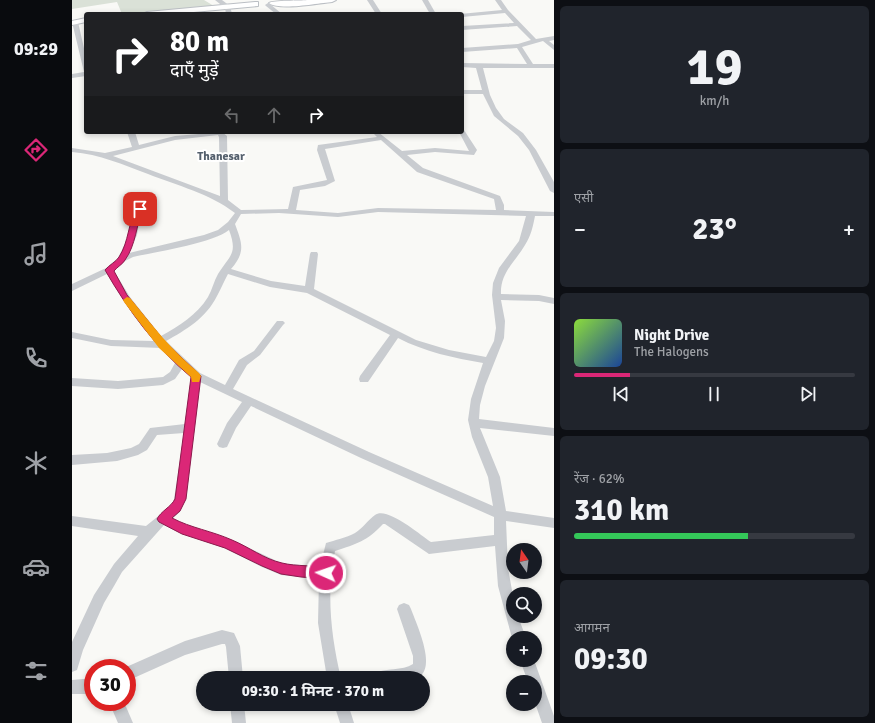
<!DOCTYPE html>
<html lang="hi">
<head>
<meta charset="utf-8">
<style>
  :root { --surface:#171b24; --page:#20242c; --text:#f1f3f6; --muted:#9ea1a6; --line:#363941; --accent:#db2777 }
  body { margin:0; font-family:Signika,"Noto Sans Devanagari",sans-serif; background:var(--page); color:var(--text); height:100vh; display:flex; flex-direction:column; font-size:15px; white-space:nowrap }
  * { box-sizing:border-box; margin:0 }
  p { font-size:13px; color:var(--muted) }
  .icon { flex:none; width:22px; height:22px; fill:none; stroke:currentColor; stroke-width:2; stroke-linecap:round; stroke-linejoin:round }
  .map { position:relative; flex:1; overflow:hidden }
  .panel { display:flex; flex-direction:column; gap:6px; padding:6px; background:#0d0f14; width:321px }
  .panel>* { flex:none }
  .guide { position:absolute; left:12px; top:12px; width:380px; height:122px; border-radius:4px; box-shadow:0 2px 6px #0003; background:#202124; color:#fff; overflow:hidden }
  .needle { width:26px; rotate:346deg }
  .controls { position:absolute; left:434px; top:543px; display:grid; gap:8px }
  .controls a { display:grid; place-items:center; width:36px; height:36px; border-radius:50%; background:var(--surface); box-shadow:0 2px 6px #0003; font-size:20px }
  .speed { position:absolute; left:12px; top:659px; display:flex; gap:8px; font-size:20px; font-weight:700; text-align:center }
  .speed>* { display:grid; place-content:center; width:52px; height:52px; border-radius:50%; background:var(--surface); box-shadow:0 2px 6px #0003; line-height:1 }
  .speed .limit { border:6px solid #d22; background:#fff; color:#111 }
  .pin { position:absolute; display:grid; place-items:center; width:34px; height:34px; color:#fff; margin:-17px; border-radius:8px; box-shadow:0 2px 6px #0006 }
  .me { position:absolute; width:44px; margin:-22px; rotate:273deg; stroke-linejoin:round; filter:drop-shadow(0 0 3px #0008) }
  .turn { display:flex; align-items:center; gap:14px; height:84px; padding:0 20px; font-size:18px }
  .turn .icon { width:52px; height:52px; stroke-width:2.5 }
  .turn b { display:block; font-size:28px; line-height:34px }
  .lanes { display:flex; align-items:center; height:38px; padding:0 20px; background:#0003; justify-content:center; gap:20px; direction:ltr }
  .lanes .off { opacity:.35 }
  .big { font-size:30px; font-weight:700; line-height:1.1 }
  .panel .widget { flex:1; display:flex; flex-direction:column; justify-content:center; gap:6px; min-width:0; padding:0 14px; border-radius:6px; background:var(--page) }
  .panel .dial { align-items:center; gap:0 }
  .dial b { font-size:52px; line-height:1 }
  .song { display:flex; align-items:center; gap:12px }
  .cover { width:48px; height:48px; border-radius:6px; background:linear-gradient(135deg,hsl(90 70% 55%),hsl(220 70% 35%)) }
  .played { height:4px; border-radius:2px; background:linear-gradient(90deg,var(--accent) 20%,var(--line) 20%) }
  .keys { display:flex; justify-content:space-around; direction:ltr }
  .heat { display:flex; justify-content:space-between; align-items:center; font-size:22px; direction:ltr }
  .charge { height:6px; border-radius:3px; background:linear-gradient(90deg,#34c759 62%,var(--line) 0) }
  .trip { position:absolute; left:124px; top:671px; width:234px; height:40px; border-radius:20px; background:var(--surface); box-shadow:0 2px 6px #0003; font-weight:700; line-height:40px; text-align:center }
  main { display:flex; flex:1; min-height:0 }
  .tab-bar { display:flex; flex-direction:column; width:72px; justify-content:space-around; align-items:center; background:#090b0e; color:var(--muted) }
  .tab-bar .icon { width:28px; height:28px }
  .tab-bar .selected { color:var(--accent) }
  .tab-bar b { font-size:18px; color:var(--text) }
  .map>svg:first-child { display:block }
  .green { fill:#dae1d7 }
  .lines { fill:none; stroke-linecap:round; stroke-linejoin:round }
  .secondary-casing { stroke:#bbbfc4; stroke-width:2 }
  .street { fill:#c9ccd0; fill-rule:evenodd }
  .secondary { fill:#fff; fill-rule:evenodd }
  .route { fill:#db2777; stroke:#8e194d }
  .slow { fill:#f59e0b }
  .labels { text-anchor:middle; stroke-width:4; stroke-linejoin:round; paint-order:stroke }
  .far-district-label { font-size:12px; font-weight:bold; fill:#55606d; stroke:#fff }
</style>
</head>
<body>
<main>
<nav class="tab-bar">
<b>09:29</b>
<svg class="icon selected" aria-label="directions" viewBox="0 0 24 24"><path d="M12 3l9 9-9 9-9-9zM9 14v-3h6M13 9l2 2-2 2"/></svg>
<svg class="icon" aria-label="music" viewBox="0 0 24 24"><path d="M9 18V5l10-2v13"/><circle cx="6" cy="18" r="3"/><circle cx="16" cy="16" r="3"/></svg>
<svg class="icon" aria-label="phone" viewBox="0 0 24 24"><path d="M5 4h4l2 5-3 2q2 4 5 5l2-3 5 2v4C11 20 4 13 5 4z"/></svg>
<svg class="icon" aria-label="climate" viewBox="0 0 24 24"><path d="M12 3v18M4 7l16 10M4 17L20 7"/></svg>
<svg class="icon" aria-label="car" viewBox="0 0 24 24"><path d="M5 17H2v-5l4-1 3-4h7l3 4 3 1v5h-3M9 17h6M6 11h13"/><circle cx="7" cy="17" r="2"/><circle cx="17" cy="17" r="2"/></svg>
<svg class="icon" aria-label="filters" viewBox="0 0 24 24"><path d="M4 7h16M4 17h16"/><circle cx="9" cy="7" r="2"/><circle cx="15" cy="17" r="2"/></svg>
</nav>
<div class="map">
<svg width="482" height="723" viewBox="0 0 482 723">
  <rect width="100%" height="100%" fill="#f9f9f6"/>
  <polygon class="green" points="0,0 132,0 142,6 50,14 45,2 0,9"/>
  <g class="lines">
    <defs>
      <g id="secondary">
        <path d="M235 0H264L260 2C247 3 207 11 197 3 201 0 228 1 235 0Z"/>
        <polygon points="183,2 186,2 186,6 100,14 71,14 75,12"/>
        <polygon points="14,18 14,22 0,25 0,21"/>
      </g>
    </defs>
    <use href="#secondary" class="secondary-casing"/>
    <g class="street">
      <polygon points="143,0 150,0 158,6 160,14 154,14 153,8"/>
      <polygon points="295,0 301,0 310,14 304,14"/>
      <polygon points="350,0 356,0 364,14 358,14"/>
      <polygon points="423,0 429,0 436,10 464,39 482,36 482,40 477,41 482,45 482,50 471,41 450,47 461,64 482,64 482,68 411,68 418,95 424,108 432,119 451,133 464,150 482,182 482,193 478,191 457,150 446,136 422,116 411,94 390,94 390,90 410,90 404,68 390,67 390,63 455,64 445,48 390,52 390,48 446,44 459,40 445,26 390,30 390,26 442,23 433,13 390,17 390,14 388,14 430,10"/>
      <polygon points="196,3 198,4 210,14 204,14 194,6 193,5"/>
      <polygon points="3,20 6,22 14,57 14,76 0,78 0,74 12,72 0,22"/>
      <path d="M390 129 392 130 405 150 402 155 363 152 335 155 351 168 428 196 432 205V210L482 212V216H463C461 226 459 236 453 245 443 262 428 273 429 294L467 295 482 298V304L467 301 429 300 433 321 432 338 413 386 408 405 407 419 482 428V436L408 428 428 477 434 511 482 518V528L434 521 436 568 441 596V616H446L454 638H441V640L440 638 426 586 423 546 357 554 313 524H311C295 541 285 544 263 551 254 592 259 637 269 678H255L246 623 247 579 209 575 190 567 152 548 110 534 92 525 50 572 42 586 32 603 11 650 5 670 0 672V642L22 595 42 564 66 536 0 526V516L74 526 100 505 102 499 112 433 85 435 75 450 66 455 45 461 0 465V455L35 453 59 448 67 444 78 428 113 424 119 377 110 369 103 379 91 385 46 389 0 386V378L46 381 91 377 98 372 103 363 89 348 39 346 0 338V332L39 340 82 341 62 316 35 274 0 291V284L34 268 46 258 57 235 60 216 74 194H77L81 196 68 216 65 235 57 253 132 235 146 230 156 222 163 213C137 193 106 186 76 174 51 165 28 154 0 152V148L33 153 60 147 55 132H63L67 145 103 136 150 132 155 136 156 200 169 210 216 209 221 187 255 180 245 150 246 145 305 137 302 134 306 132 330 151 363 148 397 151 387 132H390ZM146 135 147 137 148 196 41 156 103 140ZM309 140 345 172 422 199 424 210 306 208 266 213 224 210 228 190 253 186 263 181 253 149ZM306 212 454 216 447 241 427 268 421 283 420 295 424 328 422 341 414 357 377 350 344 340 242 289 246 254 245 252H239L238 254 233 286 199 281 159 269C174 252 170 243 163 224L169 214 207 213 266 217ZM157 230C166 254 158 255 146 274 142 281 140 290 136 297 125 315 107 326 89 336L58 297 42 271 53 261 61 257C83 252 141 243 157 230ZM156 274 198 287 235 293 318 335 288 376 287 379 288 382H296L326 338C353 352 382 358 411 363L399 399 396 420 400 437 416 477 421 506 297 452 161 389 175 365 188 355 211 325 213 323 211 321H205L182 351 167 360 153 385 128 373 94 341C114 330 134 318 145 296 149 289 152 281 156 274ZM128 382 170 402 155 423 145 444 147 447 151 448 155 447 164 428 179 406 289 458 422 517V535L359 542C348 535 315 506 303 515 296 520 291 528 283 533 274 538 263 540 254 543L248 567 209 563 160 540 117 526 101 518 108 512 114 499Z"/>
      <path d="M332 603 337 605 339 609C344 623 368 673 343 678 331 680 313 678 300 678L302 673C314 668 330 671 341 664V656L325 609 327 605Z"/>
      <polygon points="150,630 162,633 168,646 171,678 157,678 154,647 153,644 150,644 113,655 55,681 55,668 52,668 113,641"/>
      <polygon points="448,660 462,660 482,716 482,723 470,723 463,703 463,682 456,682"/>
      <polygon points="11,679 21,680 21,694 0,694 0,680"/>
      <polygon points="37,702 52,702 61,723 46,723"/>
      <polygon points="158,704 172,704 174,723 160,723"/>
      <polygon points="262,704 276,704 282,723 268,723"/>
    </g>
    <use href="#secondary" class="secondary"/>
  </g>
  <path class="route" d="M65 207H70L71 209C64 225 64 245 53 260 51 264 45 267 42 271L55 295 94 343 129 376 114 499 108 511 100 518C119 528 140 531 160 540 177 547 192 559 210 563 225 567 243 564 258 570L260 573 258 577 254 579 229 577 209 574 190 566 153 548 110 534 87 522 85 519C89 511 99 507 103 499L119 377C84 348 56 310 33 270 37 265 44 262 47 257 57 242 56 222 65 207Z"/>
  <path class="slow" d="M55 297 58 298C80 325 100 351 127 373L129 376 127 382H120L119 377 87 348 52 302 51 300Z"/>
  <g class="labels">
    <g class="far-district-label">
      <text x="149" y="160">Thanesar</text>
    </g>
  </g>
</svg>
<div class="controls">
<a><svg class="needle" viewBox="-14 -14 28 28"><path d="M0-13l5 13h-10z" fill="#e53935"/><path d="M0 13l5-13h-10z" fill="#9ea1a6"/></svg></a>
<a><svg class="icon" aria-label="search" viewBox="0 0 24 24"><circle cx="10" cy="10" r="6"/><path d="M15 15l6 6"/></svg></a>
<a>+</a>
<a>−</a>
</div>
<div class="speed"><div class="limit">30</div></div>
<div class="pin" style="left:68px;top:209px;background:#d93025"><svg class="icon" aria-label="arrive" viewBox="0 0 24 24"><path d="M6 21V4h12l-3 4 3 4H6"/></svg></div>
<svg class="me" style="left:254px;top:573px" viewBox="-20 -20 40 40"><circle r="17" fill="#db2777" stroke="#fff" stroke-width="3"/><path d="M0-11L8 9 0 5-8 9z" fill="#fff"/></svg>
<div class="trip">09:30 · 1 मिनट · 370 m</div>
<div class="guide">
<div class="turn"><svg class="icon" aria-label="right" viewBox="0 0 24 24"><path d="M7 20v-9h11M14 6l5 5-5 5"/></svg><div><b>80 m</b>दाएँ मुड़ें</div></div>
<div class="lanes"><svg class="icon off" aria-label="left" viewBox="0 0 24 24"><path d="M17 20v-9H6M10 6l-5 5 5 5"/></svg><svg class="icon off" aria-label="ahead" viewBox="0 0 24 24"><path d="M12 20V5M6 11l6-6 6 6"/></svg><svg class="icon" aria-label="right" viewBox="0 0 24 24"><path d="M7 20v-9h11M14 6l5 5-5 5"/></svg></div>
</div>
</div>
<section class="panel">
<div class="widget dial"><b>19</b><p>km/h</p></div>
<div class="widget"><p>एसी</p>
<div class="heat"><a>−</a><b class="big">23°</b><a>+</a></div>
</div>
<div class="widget">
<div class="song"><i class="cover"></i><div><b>Night Drive</b><p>The Halogens</p></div></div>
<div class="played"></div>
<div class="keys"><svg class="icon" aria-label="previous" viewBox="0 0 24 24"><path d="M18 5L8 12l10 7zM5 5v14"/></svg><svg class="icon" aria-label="pause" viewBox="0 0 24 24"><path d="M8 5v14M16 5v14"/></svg><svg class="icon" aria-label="next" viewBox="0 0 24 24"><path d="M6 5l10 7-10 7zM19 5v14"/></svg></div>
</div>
<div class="widget"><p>रेंज · 62%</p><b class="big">310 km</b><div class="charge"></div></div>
<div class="widget"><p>आगमन</p><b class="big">09:30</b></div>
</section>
</main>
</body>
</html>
